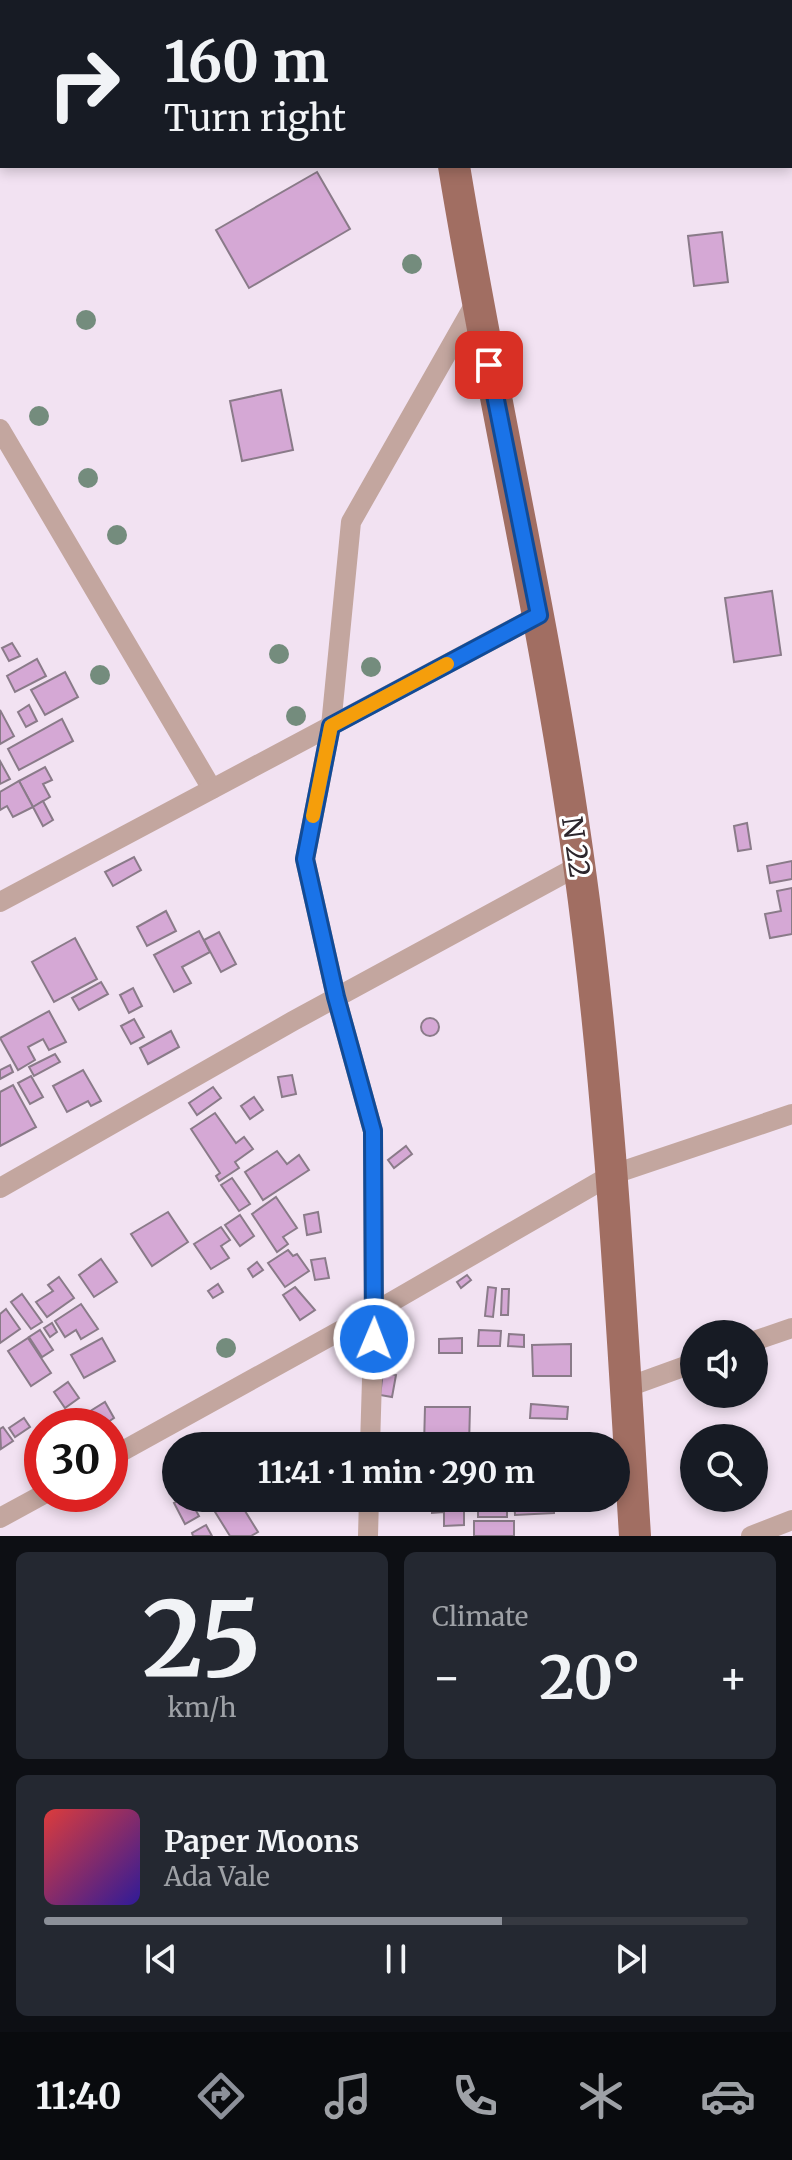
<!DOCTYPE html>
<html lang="en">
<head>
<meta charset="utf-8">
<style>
  :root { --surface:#171b24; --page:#242831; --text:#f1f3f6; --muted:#9ea1a6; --line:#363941; --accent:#8c9099 }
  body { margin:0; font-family:Merriweather,serif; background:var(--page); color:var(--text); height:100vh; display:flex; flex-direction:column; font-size:30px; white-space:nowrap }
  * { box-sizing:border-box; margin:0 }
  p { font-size:26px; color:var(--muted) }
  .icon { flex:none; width:44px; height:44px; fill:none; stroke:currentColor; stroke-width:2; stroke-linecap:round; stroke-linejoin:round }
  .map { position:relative; height:1536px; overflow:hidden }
  .panel { display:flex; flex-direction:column; gap:16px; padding:16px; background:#0d0f14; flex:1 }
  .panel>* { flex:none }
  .guide { position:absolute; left:0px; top:0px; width:792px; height:168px; box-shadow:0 4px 12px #0003; background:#171b24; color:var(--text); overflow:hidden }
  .tools { position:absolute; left:680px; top:1320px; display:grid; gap:16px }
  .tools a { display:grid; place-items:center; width:88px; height:88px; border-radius:50%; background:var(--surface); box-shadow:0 4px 12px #0003; font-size:40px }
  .speed { position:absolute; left:24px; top:1408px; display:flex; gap:16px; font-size:40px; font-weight:700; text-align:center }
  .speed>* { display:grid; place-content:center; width:104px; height:104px; border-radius:50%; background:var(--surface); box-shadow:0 4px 12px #0003; line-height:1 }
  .speed .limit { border:12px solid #d22; background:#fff; color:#111 }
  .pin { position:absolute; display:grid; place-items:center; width:68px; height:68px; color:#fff; margin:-34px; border-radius:16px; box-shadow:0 4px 12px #0006 }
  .me { position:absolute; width:88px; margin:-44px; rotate:1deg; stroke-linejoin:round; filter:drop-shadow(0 0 6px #0008) }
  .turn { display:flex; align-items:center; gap:28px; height:168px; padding:0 32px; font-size:36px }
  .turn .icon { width:104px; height:104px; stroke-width:2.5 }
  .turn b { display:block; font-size:56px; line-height:68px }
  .big { font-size:60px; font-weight:700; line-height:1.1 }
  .panel .widget { flex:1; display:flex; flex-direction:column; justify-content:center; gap:12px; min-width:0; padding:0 28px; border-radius:12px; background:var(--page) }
  .panel .dial { align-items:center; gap:0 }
  .dial b { font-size:104px; line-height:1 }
  .song { display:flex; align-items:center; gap:24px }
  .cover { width:96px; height:96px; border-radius:12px; background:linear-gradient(135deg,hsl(0 70% 55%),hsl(250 70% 35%)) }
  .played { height:8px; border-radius:4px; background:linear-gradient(90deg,var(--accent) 65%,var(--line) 65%) }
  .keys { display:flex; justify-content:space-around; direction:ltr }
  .heat { display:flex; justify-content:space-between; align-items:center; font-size:44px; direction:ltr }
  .panel .tiles { flex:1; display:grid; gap:16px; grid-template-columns:1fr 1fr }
  .widget:last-child { grid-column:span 2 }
  .trip { position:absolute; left:162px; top:1432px; width:468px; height:80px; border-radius:40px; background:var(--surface); box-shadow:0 4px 12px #0003; font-weight:700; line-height:80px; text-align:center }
  .tab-bar { display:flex; height:128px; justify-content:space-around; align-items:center; background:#090b0e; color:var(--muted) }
  .tab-bar .icon { width:56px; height:56px }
  .tab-bar .selected { color:var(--accent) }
  .tab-bar b { font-size:36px; color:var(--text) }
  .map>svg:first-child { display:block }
  .building { fill:#d5a8d5; stroke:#8a7b89; stroke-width:2 }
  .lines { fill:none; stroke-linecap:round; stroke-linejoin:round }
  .minor { stroke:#c3a69f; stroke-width:20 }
  .primary { stroke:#a16e62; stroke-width:32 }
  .tree { fill:#748c7d }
  .route-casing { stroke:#114b97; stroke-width:20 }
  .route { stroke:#1a73e8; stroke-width:14 }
  .slow { stroke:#f59e0b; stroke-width:14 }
  .labels { text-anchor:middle; stroke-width:6; stroke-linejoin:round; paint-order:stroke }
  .street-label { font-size:28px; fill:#2c262c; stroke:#fff }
</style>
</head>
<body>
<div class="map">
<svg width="792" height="1536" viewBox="0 0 792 1536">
  <rect width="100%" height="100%" fill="#f2e2f2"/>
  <g class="building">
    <polygon points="317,172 350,229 249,288 216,230"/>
    <polygon points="722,232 728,282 694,286 688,236"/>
    <polygon points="281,390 293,450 242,461 230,401"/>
    <polygon points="772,591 781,655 734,662 725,598"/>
    <polygon points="12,643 20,656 9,661 2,648"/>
    <polygon points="37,659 46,676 15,692 7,676"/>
    <polygon points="65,672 78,697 45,715 31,690"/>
    <polygon points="29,705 37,721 26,727 18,712"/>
    <polygon points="0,710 14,736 0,744"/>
    <polygon points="62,719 73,741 19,770 8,749"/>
    <polygon points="0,761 10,779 0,784"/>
    <polygon points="45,767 52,780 43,784 50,797 33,807 19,781"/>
    <polygon points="19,781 33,807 13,817 7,806 0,810 0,792"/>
    <polygon points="43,801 53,820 43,826 33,807"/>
    <polygon points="747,823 751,849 738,851 734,826"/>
    <polygon points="134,857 141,870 113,886 105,872"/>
    <polygon points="792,861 792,879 770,883 767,866"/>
    <polygon points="792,888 792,934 770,938 765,914 781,911 777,891"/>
    <polygon points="166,911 176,931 147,946 137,927"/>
    <polygon points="199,931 210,952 182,967 191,983 174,992 154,955"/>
    <polygon points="219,932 236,964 221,972 204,940"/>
    <polygon points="75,938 97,979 54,1002 32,962"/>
    <polygon points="101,982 108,994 79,1010 72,998"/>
    <polygon points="133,988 142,1006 129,1013 120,995"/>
    <polygon points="49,1011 66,1042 49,1050 43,1039 28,1047 35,1060 18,1070 0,1038"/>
    <circle cx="430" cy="1027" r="9"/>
    <polygon points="134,1019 144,1037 131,1044 121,1026"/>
    <polygon points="171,1031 179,1047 148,1064 140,1048"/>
    <polygon points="55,1054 60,1062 34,1076 29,1067"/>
    <polygon points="10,1065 13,1072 0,1079 0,1070"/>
    <polygon points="83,1070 101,1101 91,1106 88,1101 67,1112 53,1086"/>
    <polygon points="292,1075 296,1094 282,1097 278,1077"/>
    <polygon points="31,1076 43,1097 30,1104 18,1083"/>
    <polygon points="13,1085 36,1127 0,1146 0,1092"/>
    <polygon points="213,1087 221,1098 197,1115 189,1103"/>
    <polygon points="254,1097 263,1110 250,1119 241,1106"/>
    <polygon points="215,1113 236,1143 244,1137 253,1149 235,1162 239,1168 219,1181 216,1176 220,1173 191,1129"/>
    <polygon points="406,1146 412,1154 394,1168 388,1160"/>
    <polygon points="277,1151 287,1164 299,1155 309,1170 263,1200 245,1172"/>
    <polygon points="232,1178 250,1204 239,1211 221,1185"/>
    <polygon points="276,1197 297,1228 283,1237 288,1244 277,1252 252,1214"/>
    <polygon points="168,1212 188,1242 152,1266 131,1234"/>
    <polygon points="318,1212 321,1232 307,1235 304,1215"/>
    <polygon points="240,1215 254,1236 240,1246 225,1225"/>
    <polygon points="221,1227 230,1240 221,1246 229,1258 211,1269 194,1244"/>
    <polygon points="288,1250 293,1256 297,1254 309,1271 285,1287 268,1263"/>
    <polygon points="325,1258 329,1278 315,1280 311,1260"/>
    <polygon points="101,1259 117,1282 94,1297 79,1275"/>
    <polygon points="257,1262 263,1270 253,1277 248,1269"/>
    <polygon points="467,1275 471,1280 461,1288 457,1282"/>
    <polygon points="59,1277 74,1298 47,1317 36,1302 53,1291 48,1285"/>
    <polygon points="218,1284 223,1292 213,1298 208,1291"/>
    <polygon points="295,1287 315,1310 300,1320 283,1295"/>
    <polygon points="488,1287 496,1288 493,1317 485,1316"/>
    <polygon points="502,1289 509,1289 508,1315 501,1315"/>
    <polygon points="22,1294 42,1322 31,1329 11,1302"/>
    <polygon points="81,1304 98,1329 81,1339 76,1330 65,1337 55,1321"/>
    <polygon points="6,1309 20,1329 0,1343 0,1314"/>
    <polygon points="52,1323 57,1332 50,1337 44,1328"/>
    <polygon points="40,1330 53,1350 42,1357 29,1337"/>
    <polygon points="479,1330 501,1331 500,1346 478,1346"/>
    <polygon points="509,1334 524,1335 524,1347 508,1346"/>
    <polygon points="28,1338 51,1373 31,1386 8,1351"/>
    <polygon points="102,1338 115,1361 84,1378 71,1355"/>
    <polygon points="462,1338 462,1353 439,1353 439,1339"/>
    <polygon points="571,1344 571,1376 533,1376 532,1345"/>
    <polygon points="383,1373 396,1375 392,1397 380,1395"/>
    <polygon points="68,1382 79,1398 65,1408 54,1392"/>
    <polygon points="105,1402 114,1418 102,1426 83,1426 79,1418"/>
    <polygon points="531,1404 568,1407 567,1419 530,1418"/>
    <polygon points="425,1407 470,1407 469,1446 424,1446"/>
    <polygon points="24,1418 30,1427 15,1437 9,1428"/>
    <polygon points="3,1427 13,1441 1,1449 0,1429"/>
    <polygon points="42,1429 42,1453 31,1436"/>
    <polygon points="183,1498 189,1498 199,1516 185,1524 174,1503"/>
    <polygon points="227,1498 237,1498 258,1532 251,1536 230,1536 212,1507"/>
    <polygon points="432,1498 464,1498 464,1525 444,1526 444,1512 432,1513"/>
    <rect x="478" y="1498" width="29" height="19"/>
    <polygon points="514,1498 554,1498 554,1513 515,1515"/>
    <rect x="474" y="1521" width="40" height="15"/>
    <polygon points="206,1525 212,1536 193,1536 192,1533"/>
  </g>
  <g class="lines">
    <g class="minor">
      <polyline points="0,429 212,789"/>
      <polyline points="0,902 539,615"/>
      <polyline points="0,1188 293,1021 580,865"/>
      <polyline points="754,1341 792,1328"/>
      <polyline points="625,1388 694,1363"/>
      <polyline points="370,1446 374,1312 373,1131 336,997 305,859 331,726 351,522 476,302"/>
      <polyline points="110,1458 374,1312 611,1175 792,1114"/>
      <polyline points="0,1518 44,1494"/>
      <polyline points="368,1536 369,1498"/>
      <polyline points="751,1536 792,1520"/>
    </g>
    <g class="primary">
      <polyline points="424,0 424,2"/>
      <path d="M454 166C492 399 547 630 579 864 610 1086 621 1312 635 1536"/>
    </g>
  </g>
  <g class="tree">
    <circle cx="412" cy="264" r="10"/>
    <circle cx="86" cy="320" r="10"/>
    <circle cx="39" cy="416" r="10"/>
    <circle cx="88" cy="478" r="10"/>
    <circle cx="117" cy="535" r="10"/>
    <circle cx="279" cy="654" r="10"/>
    <circle cx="371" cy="667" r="10"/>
    <circle cx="100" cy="675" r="10"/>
    <circle cx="296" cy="716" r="10"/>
    <circle cx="226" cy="1348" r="10"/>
  </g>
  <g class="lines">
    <defs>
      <polyline id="route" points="374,1339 373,1131 336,997 305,859 331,726 539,615 489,365"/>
    </defs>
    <use href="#route" class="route-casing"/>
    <use href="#route" class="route"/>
    <polyline class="slow" points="313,816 331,726 447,664"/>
  </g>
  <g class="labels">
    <g class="street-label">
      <text transform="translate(576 847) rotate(82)" y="10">N 22</text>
    </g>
  </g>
</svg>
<div class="tools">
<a><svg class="icon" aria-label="sound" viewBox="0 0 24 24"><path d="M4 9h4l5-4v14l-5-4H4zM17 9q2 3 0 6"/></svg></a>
<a><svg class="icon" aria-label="search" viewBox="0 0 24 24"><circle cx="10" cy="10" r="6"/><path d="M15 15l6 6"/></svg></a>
</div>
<div class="speed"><div class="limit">30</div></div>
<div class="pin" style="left:489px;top:365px;background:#d93025"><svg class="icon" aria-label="arrive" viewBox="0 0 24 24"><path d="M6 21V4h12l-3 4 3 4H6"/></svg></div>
<svg class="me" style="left:374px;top:1339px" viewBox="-20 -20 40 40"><circle r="17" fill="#1a73e8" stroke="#fff" stroke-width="3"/><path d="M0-11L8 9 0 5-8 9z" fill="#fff"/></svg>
<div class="trip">11:41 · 1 min · 290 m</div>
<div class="guide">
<div class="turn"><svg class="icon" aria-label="right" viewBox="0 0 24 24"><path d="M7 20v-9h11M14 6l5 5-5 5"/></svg><div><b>160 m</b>Turn right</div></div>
</div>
</div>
<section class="panel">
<div class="tiles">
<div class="widget dial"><b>25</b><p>km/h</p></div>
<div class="widget"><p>Climate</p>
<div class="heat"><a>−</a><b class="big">20°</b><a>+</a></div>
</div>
<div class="widget">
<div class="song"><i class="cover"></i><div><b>Paper Moons</b><p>Ada Vale</p></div></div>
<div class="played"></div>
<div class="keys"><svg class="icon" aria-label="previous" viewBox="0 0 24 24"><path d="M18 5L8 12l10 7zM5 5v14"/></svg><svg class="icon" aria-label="pause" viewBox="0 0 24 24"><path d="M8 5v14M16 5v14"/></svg><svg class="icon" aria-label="next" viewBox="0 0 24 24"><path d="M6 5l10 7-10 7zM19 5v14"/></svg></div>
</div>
</div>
</section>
<nav class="tab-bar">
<b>11:40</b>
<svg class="icon selected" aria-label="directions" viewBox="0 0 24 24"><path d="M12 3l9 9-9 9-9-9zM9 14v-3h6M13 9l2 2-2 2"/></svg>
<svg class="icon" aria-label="music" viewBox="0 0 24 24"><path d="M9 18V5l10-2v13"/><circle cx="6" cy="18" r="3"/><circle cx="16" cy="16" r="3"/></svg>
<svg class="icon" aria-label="phone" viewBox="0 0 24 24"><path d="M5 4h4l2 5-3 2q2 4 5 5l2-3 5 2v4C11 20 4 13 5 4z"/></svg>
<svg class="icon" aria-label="climate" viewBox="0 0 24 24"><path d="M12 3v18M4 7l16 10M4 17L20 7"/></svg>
<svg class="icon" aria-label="car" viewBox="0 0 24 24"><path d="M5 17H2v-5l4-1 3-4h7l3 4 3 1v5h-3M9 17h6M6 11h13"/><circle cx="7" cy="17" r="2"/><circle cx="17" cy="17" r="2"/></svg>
</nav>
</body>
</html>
